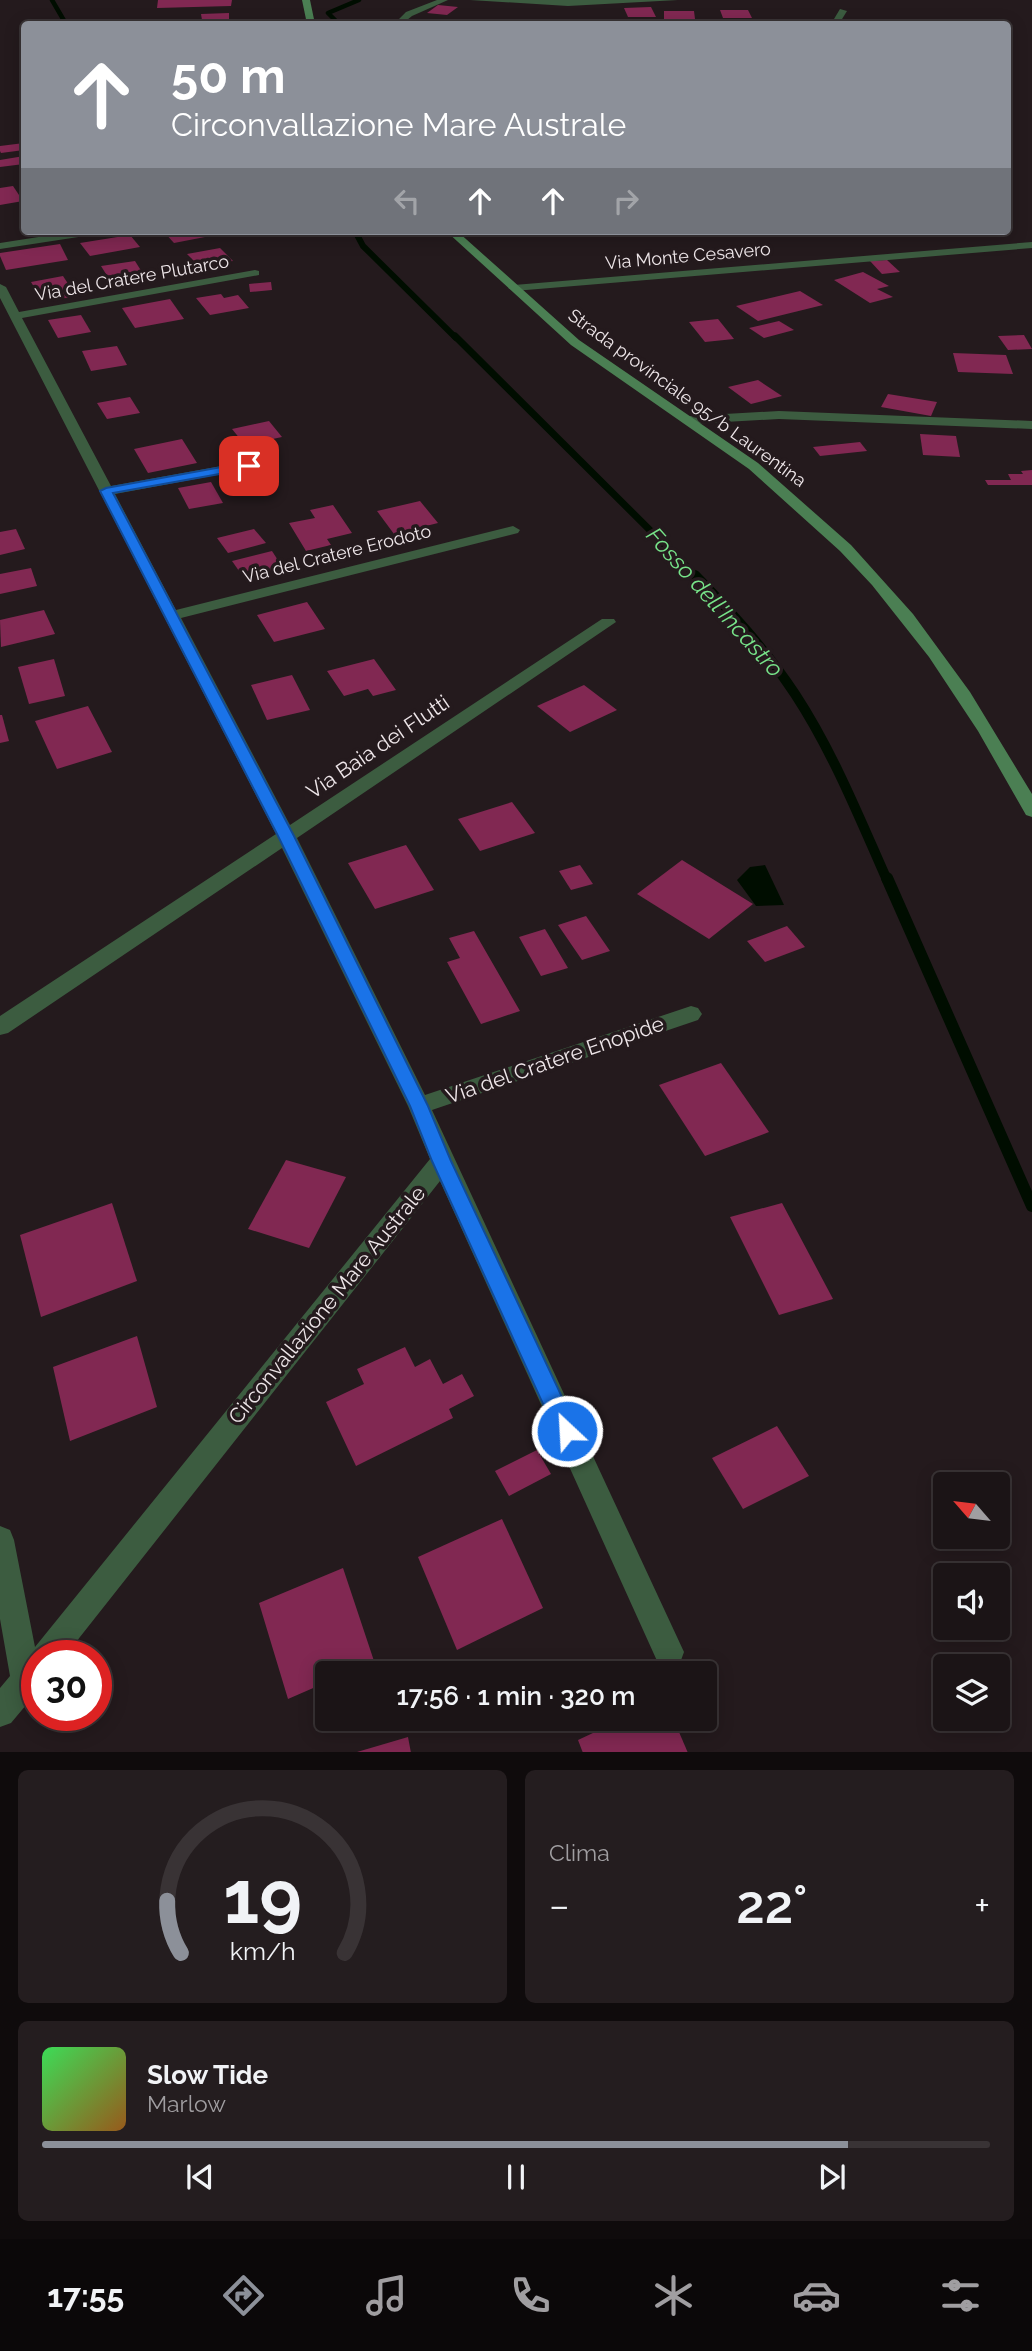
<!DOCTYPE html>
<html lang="it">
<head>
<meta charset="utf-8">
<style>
  :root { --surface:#1b1416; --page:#241d1f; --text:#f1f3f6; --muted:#a09ea1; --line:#393335; --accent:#8c9099 }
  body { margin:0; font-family:Raleway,sans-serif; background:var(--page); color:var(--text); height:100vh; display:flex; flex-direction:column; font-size:26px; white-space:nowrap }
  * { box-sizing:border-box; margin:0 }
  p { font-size:23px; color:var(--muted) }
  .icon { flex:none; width:38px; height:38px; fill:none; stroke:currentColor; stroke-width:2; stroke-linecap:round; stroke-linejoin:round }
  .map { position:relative; height:1752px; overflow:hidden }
  .side { display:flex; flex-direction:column; gap:18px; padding:18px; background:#0f0b0c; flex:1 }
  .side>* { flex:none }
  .top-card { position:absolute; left:21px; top:21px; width:990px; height:214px; border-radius:7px; box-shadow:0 4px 18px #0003,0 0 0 2px var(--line); background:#8c9099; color:#fff; overflow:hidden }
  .needle { width:46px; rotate:298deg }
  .controls { position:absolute; left:933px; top:1472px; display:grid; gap:14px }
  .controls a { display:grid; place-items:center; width:77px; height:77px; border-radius:7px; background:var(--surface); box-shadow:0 4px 18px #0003,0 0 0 2px var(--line); font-size:35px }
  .speed { position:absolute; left:21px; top:1640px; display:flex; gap:14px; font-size:35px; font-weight:700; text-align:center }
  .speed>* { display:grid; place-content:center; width:91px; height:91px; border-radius:50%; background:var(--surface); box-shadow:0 4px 18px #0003,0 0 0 2px var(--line); line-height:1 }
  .speed .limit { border:10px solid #d22; background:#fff; color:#111 }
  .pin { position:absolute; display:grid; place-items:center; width:60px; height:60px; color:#fff; margin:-30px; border-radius:14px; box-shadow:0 4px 10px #0006 }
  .me { position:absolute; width:77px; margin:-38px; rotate:335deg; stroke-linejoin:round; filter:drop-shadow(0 0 5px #0008) }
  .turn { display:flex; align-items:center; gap:24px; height:147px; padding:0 35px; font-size:32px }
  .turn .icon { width:91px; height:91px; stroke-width:2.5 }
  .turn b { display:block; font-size:49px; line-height:60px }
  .lanes { display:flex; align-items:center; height:66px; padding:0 35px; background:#0003; justify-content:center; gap:35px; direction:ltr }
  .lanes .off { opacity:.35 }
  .big { font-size:52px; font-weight:600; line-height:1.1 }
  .side .tile { flex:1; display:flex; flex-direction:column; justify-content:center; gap:10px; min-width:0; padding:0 24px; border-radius:10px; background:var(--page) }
  .side .dial { align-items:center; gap:0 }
  .dial svg { height:182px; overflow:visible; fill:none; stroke:var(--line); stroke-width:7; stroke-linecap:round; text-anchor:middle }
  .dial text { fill:var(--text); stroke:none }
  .song { display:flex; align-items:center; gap:21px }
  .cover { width:84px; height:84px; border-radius:10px; background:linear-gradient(135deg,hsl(130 70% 55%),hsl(30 70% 35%)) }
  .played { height:7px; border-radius:4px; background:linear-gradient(90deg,var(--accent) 85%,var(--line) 85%) }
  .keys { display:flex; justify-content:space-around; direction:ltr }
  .heat { display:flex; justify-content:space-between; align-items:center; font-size:38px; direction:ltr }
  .side .tiles { flex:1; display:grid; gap:18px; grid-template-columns:1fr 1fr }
  .tile:last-child { grid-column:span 2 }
  .trip { position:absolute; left:315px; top:1661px; width:402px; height:70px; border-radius:7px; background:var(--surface); box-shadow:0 4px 18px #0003,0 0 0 2px var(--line); font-weight:600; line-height:70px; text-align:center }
  .tabs { display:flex; height:112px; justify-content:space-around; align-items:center; background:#0b0809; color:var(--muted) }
  .tabs .icon { width:49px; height:49px }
  .tabs .selected { color:var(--accent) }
  .tabs b { font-size:32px; color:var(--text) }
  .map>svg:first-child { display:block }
  .water { fill:#000d00 }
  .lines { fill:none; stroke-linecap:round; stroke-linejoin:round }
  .stream-far4 { stroke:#000d00; stroke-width:4.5 }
  .stream-far3 { stroke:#000d00; stroke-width:6 }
  .stream-far2 { stroke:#000d00; stroke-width:7 }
  .stream-far1 { stroke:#000d00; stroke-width:10 }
  .stream { stroke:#000d00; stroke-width:12 }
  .building { fill:#812852 }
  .minor { fill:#3c5c40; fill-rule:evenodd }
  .secondary { fill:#4b7f53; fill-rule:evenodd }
  .route { fill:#1a73e8; stroke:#114b97; stroke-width:2 }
  .labels { text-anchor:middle; stroke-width:7; stroke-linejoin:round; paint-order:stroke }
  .far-street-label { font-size:18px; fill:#eee6e9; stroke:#241a1d }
  .street-label { font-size:21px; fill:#eee6e9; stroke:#241a1d }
  .water-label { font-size:23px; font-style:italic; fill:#77e389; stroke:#241a1d }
</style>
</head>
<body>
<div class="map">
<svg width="1032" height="1753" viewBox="0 0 1032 1753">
  <rect width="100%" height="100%" fill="#241a1d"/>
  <polygon class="water" points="765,865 784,905 756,906 737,880 750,867"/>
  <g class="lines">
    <g class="stream-far4">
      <polyline points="52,0 66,24"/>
      <polyline points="339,24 328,13 359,0"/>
    </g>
    <polyline class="stream-far3" points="355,231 363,246 456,338"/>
    <polyline class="stream-far2" points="455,336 697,577"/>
    <path class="stream-far1" d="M695 575C731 612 766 650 795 694 833 752 859 817 887 880"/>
    <polyline class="stream" points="887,878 1032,1206"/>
  </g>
  <g class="building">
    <polygon points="158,0 232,0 231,6 157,8"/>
    <polygon points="438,5 458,7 447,15 427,13"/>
    <polygon points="651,7 656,17 628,17 624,8"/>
    <polygon points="720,10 748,10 752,18 723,18"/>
    <polygon points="664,11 694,11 695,19 664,20"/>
    <polygon points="229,13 229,19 202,20 201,14"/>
    <polygon points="24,143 24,150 1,153 0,151 0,146"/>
    <polygon points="24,156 24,164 0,167 0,160"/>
    <polygon points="13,186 23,201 0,205 0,188"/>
    <polygon points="199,231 205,237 174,243 164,232"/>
    <polygon points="130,235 140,247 90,256 80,243"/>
    <polygon points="60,244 68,260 6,270 0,256 0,253"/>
    <polygon points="220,248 233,261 200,267 187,254"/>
    <polygon points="887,260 900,272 882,274 870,261"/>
    <polygon points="135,261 145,277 111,282 101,266"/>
    <polygon points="863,272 889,286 877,289 893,297 870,303 834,280"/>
    <polygon points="63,276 76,296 54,300 50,293 39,295 31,282"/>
    <polygon points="271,282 272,290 250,292 249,284"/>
    <polygon points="800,291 823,305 758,321 736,306"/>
    <polygon points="221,294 224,298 238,295 249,308 210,315 196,298"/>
    <polygon points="170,299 184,319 135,328 122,308"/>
    <polygon points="81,315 91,332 58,338 48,320"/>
    <polygon points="718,319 734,339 705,342 689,322"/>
    <polygon points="779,321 794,330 764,338 749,328"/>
    <polygon points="1024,335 1032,349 1008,350 998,336"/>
    <polygon points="117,346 127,365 91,371 82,351"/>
    <polygon points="953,353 1006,355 1013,374 958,372"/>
    <polygon points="758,380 782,396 751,404 728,387"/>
    <polygon points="888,394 937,402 931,416 881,407"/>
    <polygon points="130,397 140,413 107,419 97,403"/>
    <polygon points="269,421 282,437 245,445 232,429"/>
    <polygon points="920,434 956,436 960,457 923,455"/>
    <polygon points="182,439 197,463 148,473 134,449"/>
    <polygon points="860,442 867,451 820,456 813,447"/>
    <polygon points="1032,470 1032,485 988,485 985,480 1011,480 1008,474 1023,474 1021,471"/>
    <polygon points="211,482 223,503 189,509 178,488"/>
    <polygon points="420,501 438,523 394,534 377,511"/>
    <polygon points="333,505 352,533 327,539 331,545 306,551 289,523 315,518 310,510"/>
    <polygon points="16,529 25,549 0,555 0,532"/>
    <polygon points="254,529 266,543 228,553 217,538"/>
    <polygon points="272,551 283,568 244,578 232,561"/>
    <polygon points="31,568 37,586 0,594 0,574"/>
    <polygon points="307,602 325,629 274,642 257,615"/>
    <polygon points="44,610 55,634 1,647 0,620"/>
    <polygon points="54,659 65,696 29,704 18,667"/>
    <polygon points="374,659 396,690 373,696 368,689 344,696 327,671"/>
    <polygon points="292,675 310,710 267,720 251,685"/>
    <polygon points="584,685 617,710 570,732 537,706"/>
    <polygon points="88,706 112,752 57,769 35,721"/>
    <polygon points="0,715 2,715 9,741 0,743"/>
    <polygon points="512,802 535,833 480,851 458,819"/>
    <polygon points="406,845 434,890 375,909 348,863"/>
    <polygon points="682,860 753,904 709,939 637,894"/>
    <polygon points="580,865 593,884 571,890 559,871"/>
    <polygon points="586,916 610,951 582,960 558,925"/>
    <polygon points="787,926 805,947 765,962 747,941"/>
    <polygon points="545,929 568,968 541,976 519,937"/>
    <polygon points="474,931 520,1011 481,1024 447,962 460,958 449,938"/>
    <polygon points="721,1063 769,1132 705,1156 659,1085"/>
    <polygon points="286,1160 346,1177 309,1248 248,1229"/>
    <polygon points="112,1203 137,1281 41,1317 20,1235"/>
    <polygon points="782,1203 833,1299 779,1315 730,1217"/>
    <polygon points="137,1336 157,1407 70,1441 53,1367"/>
    <polygon points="405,1347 415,1367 430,1359 443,1384 462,1374 474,1396 449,1409 453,1418 356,1466 326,1402 364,1384 357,1369"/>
    <polygon points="777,1426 809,1476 743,1509 712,1458"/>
    <polygon points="537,1450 551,1474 509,1496 495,1471"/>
    <polygon points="502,1519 543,1608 457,1650 418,1557"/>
    <polygon points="343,1568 374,1661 347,1673 327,1673 327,1682 288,1699 259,1603"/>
    <polygon points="625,1718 673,1718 688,1753 583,1753 578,1740"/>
    <polygon points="408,1737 411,1753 357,1753 357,1752"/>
  </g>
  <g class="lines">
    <g class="minor">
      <polygon points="437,0 448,0 412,16 402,24 394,24 406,12"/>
      <polygon points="470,0 678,0 568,6"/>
      <polygon points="840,9 847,11 839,24 831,24"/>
      <polygon points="77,231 103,231 98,234 0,249 0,243"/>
      <polygon points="1032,242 1032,248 514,291 508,288 514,285"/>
      <polygon points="255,270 259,271 259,275 22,318 111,486 249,461 256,465 249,469 115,494 176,610 513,526 520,530 518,533 181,618 290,825 602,619 614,619 616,622 297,838 425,1095 691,1006 698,1008 702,1014 698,1020 432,1110 684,1652 680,1663 669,1667 658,1663 440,1181 65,1656 37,1656 37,1692 11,1723 0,1727 0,1688 10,1676 0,1619 0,1526 10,1530 14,1540 35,1647 430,1159 408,1106 282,848 8,1033 0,1035 0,1016 276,834 0,298 0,284 6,287 19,312"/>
      <polygon points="779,411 1032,421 1032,429 779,419 690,424 683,420 690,416"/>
    </g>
    <g class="secondary">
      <polygon points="302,0 310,0 315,24 307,24"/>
      <polygon points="446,231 457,231 579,340 758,463 851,545 913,614 970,692 1032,794 1032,817 1026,815 978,731 929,657 872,585 840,551 749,469 571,345"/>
    </g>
  </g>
  <polygon class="route" points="249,462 255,466 253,468 113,493 294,836 428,1106 451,1161 578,1431 575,1439 567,1442 559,1439 432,1161 410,1106 278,836 100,491 106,488"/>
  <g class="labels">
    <g class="far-street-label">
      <text transform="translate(688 256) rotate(-5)" y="6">Via Monte Cesavero</text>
      <text transform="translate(132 278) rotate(-10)" y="6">Via del Cratere Plutarco</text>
      <text transform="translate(687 398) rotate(36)" y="6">Strada provinciale 95/b Laurentina</text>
      <text transform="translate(337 554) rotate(-14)" y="6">Via del Cratere Erodoto</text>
    </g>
    <g class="street-label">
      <text transform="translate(378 747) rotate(-34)" y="7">Via Baia dei Flutti</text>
      <text transform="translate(555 1060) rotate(-19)" y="7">Via del Cratere Enopide</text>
      <text transform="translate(327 1305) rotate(-51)" y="7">Circonvallazione Mare Australe</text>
    </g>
    <g class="water-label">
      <text transform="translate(715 602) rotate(48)" y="8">Fosso dell'Incastro</text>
    </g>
  </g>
</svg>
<div class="controls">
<a><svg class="needle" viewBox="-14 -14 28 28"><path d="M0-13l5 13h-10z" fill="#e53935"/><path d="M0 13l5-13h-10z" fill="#a09ea1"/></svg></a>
<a><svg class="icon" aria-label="sound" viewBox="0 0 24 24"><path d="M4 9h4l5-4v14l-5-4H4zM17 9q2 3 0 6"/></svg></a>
<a><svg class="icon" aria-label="layers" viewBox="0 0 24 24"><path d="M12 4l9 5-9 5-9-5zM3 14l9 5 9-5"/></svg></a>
</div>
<div class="speed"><div class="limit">30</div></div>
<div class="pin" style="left:249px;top:466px;background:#d93025"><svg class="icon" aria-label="arrive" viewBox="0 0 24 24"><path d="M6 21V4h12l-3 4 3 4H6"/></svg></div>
<svg class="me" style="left:567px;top:1431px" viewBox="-20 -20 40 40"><circle r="17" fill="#1a73e8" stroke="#fff" stroke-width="3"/><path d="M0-11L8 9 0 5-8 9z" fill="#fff"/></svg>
<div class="trip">17:56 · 1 min · 320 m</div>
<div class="top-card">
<div class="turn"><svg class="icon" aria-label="ahead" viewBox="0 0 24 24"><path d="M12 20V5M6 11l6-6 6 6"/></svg><div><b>50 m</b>Circonvallazione Mare Australe</div></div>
<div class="lanes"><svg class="icon off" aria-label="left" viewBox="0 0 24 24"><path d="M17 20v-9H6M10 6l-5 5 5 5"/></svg><svg class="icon" aria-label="ahead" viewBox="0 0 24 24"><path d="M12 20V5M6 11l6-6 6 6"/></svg><svg class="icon" aria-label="ahead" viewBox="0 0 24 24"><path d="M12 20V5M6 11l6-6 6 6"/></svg><svg class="icon off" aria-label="right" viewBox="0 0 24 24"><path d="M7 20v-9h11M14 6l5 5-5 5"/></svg></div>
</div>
</div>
<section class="side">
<div class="tiles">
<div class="tile dial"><svg viewBox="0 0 100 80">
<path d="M14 69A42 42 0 1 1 86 69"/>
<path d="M14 69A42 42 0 0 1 8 46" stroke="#8c9099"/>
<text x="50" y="56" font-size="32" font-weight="700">19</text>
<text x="50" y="72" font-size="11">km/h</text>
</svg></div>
<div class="tile"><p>Clima</p>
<div class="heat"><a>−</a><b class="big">22°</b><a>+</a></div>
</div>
<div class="tile">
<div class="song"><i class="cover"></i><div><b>Slow Tide</b><p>Marlow</p></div></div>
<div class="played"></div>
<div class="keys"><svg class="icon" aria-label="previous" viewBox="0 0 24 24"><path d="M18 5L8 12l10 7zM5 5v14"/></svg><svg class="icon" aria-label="pause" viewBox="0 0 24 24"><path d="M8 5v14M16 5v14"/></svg><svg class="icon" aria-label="next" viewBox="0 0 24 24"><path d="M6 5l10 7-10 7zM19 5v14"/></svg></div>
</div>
</div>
</section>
<nav class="tabs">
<b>17:55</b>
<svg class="icon selected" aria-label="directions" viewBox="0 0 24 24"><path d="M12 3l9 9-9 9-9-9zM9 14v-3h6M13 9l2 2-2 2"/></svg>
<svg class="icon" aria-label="music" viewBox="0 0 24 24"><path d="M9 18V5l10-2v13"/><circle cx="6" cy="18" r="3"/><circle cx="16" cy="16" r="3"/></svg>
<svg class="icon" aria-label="phone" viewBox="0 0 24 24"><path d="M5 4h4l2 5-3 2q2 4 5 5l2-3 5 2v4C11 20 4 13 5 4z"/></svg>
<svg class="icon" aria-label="climate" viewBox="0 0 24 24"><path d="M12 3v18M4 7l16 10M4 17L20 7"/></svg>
<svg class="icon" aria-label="car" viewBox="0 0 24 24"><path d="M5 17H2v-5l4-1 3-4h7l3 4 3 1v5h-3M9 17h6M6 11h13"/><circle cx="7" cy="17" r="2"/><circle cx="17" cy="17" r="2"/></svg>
<svg class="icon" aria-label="filters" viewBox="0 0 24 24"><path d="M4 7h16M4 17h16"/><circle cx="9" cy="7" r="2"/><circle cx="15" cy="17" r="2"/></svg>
</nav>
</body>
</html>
